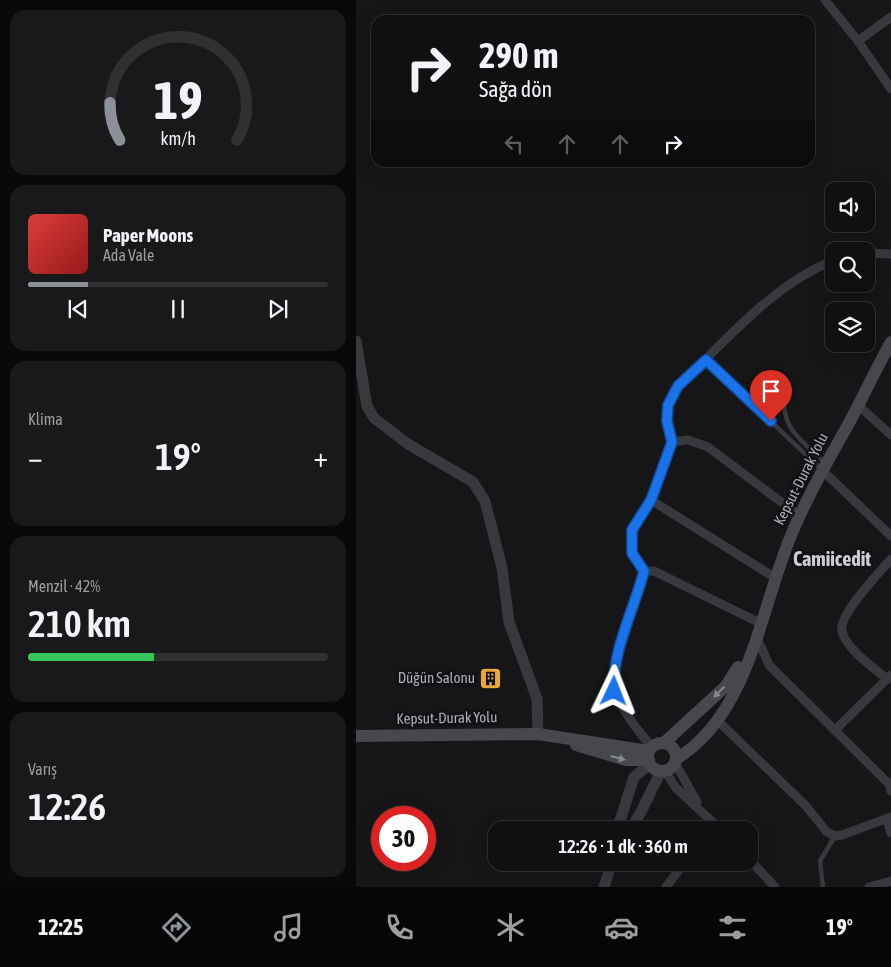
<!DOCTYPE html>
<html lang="tr">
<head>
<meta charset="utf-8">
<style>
  :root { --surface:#101012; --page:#19191b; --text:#f1f3f6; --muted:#9c9d9f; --line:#303032; --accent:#8c9099 }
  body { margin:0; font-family:"Asap Condensed",sans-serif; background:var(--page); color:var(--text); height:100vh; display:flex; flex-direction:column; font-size:19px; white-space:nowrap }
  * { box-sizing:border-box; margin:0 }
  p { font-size:16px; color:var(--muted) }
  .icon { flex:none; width:28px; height:28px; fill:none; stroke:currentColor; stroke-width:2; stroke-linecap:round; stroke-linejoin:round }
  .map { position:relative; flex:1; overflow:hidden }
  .sheet { display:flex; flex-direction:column; gap:10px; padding:10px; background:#09090a; width:356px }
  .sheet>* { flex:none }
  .guide { position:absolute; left:15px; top:15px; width:444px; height:152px; border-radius:15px; box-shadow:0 5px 20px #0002,0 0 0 1px var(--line); background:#101012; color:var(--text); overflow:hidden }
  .buttons { position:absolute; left:469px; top:182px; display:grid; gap:10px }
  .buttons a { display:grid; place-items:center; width:50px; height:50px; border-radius:10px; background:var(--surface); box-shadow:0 5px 20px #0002,0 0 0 1px var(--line); font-size:25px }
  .speed { position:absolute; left:15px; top:806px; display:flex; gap:10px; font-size:25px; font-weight:700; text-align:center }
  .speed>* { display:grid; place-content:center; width:65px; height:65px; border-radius:50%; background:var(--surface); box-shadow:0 5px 20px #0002,0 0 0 1px var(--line); line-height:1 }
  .speed .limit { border:8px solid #d22; background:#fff; color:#111 }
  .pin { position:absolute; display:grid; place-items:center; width:42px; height:42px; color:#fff; margin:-51px -21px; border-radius:50% 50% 50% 0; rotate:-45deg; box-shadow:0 0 5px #0007 }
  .pin .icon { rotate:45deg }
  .me { position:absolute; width:55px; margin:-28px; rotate:2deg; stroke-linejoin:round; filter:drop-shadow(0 0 4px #0008) }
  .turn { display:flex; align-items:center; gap:18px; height:105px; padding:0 25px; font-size:22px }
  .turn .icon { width:65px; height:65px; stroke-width:2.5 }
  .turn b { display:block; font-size:35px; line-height:42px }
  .lanes { display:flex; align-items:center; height:48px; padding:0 25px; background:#0003; justify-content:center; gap:25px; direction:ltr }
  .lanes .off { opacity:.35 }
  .big { font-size:38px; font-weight:600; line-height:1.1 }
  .sheet .widget { flex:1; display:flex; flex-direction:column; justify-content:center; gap:8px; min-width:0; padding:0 18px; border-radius:15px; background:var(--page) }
  .sheet .dial { align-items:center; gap:0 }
  .dial svg { height:130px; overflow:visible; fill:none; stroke:var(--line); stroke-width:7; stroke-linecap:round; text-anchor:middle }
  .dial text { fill:var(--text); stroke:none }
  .song { display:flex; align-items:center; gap:15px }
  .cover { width:60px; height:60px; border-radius:8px; background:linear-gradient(135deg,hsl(0 70% 55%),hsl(0 70% 35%)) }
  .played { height:5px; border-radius:2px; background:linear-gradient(90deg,var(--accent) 20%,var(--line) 20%) }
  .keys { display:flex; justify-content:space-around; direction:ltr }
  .heat { display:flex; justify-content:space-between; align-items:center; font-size:28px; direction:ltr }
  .charge { height:8px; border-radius:4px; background:linear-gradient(90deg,#34c759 42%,var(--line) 0) }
  .trip { position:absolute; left:132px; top:821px; width:270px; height:50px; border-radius:15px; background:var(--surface); box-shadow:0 5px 20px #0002,0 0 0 1px var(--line); font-weight:600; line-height:50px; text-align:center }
  .tabs { display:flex; height:80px; justify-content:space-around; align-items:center; background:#060607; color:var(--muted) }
  .tabs .icon { width:35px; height:35px }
  .tabs .active { color:var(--accent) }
  .tabs b { font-size:22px; color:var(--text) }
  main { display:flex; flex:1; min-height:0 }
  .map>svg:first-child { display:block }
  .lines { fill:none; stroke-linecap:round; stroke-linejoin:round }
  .service { stroke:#37393d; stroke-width:4.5 }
  .minor { stroke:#37393d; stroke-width:9 }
  .tertiary { stroke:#37393d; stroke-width:11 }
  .secondary { stroke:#46484d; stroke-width:12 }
  .oneway { fill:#868a92 }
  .route-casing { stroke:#114b97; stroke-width:12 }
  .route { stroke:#1a73e8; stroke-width:9 }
  .labels { text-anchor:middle; stroke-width:5; stroke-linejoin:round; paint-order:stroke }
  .street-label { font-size:15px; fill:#a9aeb7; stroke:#111113 }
  .poi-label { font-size:15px; fill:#a9aeb7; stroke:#111113; text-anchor:end }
  .district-label { font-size:20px; font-weight:bold; fill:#cacdd4; stroke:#111113 }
</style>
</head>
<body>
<main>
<section class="sheet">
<div class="widget dial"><svg viewBox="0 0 100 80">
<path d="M14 69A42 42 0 1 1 86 69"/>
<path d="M14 69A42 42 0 0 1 8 46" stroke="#8c9099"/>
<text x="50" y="56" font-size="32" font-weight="700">19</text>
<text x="50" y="72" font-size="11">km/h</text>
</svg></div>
<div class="widget">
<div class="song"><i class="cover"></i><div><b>Paper Moons</b><p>Ada Vale</p></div></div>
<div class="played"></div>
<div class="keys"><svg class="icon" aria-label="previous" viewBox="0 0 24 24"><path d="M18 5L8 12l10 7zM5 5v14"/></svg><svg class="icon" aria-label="pause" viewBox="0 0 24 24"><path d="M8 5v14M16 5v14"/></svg><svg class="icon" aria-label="next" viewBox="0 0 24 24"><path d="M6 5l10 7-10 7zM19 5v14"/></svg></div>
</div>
<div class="widget"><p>Klima</p>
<div class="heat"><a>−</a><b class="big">19°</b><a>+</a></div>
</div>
<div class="widget"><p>Menzil · 42%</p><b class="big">210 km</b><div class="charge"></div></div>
<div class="widget"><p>Varış</p><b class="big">12:26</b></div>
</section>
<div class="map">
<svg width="535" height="887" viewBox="0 0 535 887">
  <rect width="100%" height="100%" fill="#161618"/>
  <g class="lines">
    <g class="service">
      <polyline points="350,360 465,469"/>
      <path d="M418 392C434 409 425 412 435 428 443 441 458 452 469 463"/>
      <polyline points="467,887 464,861 479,836"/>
    </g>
    <g class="minor">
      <polyline points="469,0 502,41 535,89"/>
      <polyline points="502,41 535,17"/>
      <polyline points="510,253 535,254"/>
      <polyline points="502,405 535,435"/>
      <polyline points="316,442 332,440 352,447 444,516"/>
      <polyline points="466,470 535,536"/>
      <polyline points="295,500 421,579"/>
      <polyline points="288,571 298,571 406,624"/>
      <polyline points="401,638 413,665 533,784 535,791"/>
      <path d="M531 679C518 668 489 648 486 631 482 615 523 573 535 559"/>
      <polyline points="361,720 449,805 471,832 479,836 486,835 535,817"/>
      <polyline points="479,730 535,675"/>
      <path d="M296 747C277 725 259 703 257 674L288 571 276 553V530L295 500 316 442 311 421 312 405 322 386C370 341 416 285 478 260"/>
      <polyline points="319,763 341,802"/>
      <polyline points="309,771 320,788 365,830"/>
      <polyline points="531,819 535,833"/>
      <polyline points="394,860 419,887"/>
      <polyline points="310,887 329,862"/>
      <polyline points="513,887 535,881"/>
    </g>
    <g class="tertiary">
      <polyline points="0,341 11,406 18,418 52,444 117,482 129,501 146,568 153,622 181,699 182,734"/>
      <polyline points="261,830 278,777 294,764"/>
      <polyline points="274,830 285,812 305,771"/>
      <polyline points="248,887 256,862"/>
    </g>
    <g class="secondary">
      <polyline points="0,736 182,734 293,751"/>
      <circle cx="306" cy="757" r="14"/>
      <polyline points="308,743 370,686 382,667"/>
      <polyline points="220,745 270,760 293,760"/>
      <path d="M320 759C393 715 404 611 434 538 450 498 472 461 493 423 507 397 520 369 535 342"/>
    </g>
  </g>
  <defs><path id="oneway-solid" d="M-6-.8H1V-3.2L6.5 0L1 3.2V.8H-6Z" transform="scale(1.25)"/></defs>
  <g class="oneway">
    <use href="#oneway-solid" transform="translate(363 692) rotate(136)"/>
    <use href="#oneway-solid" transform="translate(262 758) rotate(15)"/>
  </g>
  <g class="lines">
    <defs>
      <path id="route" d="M258 691C256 650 278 610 288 571L276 553V530L295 500 316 442 311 421 312 405 322 386 350 360 415 421"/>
    </defs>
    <use href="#route" class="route-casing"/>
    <use href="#route" class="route"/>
  </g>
  <defs>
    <symbol id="building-square" viewBox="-11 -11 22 22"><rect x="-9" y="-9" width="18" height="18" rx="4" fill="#e9a83d" stroke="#111113"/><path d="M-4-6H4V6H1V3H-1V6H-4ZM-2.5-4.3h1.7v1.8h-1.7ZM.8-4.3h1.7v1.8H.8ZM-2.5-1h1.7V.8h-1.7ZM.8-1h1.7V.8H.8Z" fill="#111"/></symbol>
  </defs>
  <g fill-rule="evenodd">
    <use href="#building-square" x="122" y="666" width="25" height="25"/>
  </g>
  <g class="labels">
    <g class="street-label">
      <text transform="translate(445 479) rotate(-63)" y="5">Kepsut-Durak Yolu</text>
      <text transform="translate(91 718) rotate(-1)" y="5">Kepsut-Durak Yolu</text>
    </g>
    <g class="poi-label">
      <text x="119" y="683">Düğün Salonu</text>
    </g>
    <g class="district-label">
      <text x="476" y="566">Camiicedit</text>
    </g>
  </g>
</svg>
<div class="buttons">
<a><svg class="icon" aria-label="sound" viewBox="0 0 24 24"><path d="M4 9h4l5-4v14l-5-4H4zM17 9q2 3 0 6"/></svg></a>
<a><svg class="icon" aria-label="search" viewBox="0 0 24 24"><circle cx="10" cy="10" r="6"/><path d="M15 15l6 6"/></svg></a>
<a><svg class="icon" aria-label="layers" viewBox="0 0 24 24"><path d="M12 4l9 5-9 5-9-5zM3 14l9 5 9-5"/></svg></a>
</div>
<div class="speed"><div class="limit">30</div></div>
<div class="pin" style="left:415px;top:421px;background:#d93025"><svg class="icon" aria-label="arrive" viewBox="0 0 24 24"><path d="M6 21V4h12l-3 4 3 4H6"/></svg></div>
<svg class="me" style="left:258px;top:691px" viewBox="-20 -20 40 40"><path d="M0-17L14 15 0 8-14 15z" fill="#1a73e8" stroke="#fff" stroke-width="4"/></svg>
<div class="trip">12:26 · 1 dk · 360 m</div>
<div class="guide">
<div class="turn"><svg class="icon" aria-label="right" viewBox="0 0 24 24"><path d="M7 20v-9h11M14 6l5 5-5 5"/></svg><div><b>290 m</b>Sağa dön</div></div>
<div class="lanes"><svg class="icon off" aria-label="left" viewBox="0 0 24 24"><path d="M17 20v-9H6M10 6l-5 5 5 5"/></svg><svg class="icon off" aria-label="ahead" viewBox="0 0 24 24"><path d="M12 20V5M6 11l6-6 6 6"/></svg><svg class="icon off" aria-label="ahead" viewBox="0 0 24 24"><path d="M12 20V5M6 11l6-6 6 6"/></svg><svg class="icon" aria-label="right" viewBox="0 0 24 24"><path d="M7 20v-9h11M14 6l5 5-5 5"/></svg></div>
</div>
</div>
</main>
<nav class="tabs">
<b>12:25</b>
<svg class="icon active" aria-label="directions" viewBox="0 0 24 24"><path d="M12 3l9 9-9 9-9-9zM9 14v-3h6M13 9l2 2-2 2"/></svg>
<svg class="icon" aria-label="music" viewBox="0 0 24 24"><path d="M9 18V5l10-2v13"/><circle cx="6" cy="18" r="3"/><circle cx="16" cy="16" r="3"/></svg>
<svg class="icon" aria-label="phone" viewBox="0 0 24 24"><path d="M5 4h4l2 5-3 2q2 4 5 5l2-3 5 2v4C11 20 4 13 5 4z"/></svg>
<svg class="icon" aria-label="climate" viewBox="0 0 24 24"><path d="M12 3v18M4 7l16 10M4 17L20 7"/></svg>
<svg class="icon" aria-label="car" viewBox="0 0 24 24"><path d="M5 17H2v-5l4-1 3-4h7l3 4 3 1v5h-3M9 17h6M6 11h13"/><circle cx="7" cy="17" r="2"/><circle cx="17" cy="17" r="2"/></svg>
<svg class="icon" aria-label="filters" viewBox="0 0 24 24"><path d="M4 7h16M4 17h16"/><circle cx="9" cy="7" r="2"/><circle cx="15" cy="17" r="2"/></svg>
<b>19°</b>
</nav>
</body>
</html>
